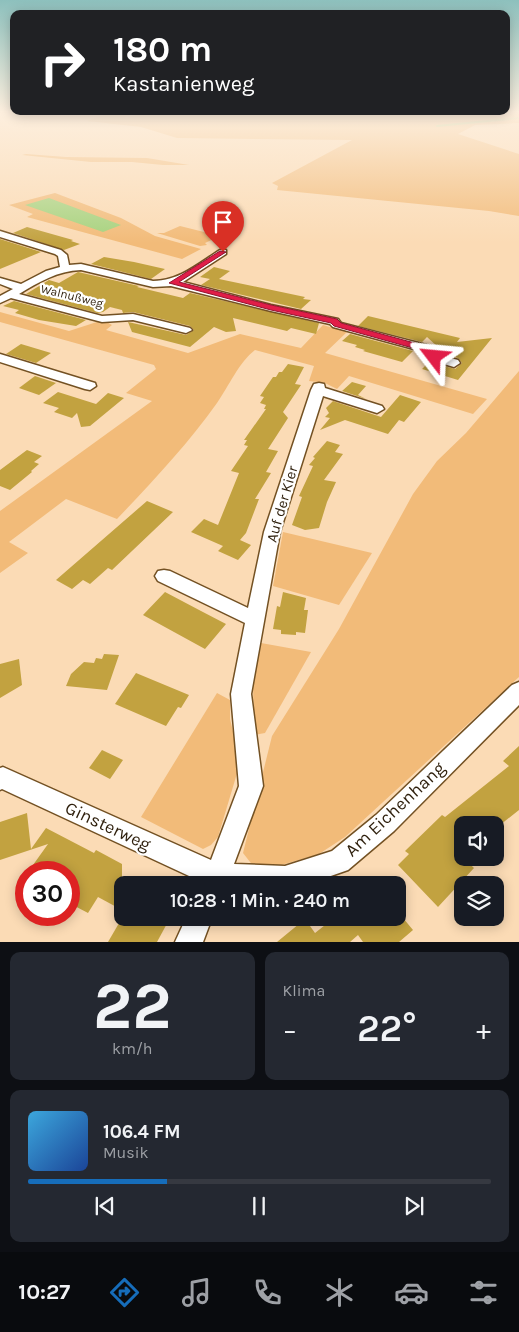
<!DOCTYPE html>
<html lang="de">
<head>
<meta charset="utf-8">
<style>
  :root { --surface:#171b24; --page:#242831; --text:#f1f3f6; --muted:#9ea1a6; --line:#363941; --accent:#166dba }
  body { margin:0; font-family:Karla,sans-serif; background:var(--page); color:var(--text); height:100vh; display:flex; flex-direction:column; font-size:19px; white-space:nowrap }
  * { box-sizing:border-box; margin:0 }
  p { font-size:16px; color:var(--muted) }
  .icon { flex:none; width:28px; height:28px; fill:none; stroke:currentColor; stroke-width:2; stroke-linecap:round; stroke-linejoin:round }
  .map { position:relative; height:942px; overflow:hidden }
  .sheet { display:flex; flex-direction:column; gap:10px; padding:10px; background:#0d0f14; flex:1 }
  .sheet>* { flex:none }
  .guide { position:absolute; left:10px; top:10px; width:500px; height:105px; border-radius:10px; box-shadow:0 2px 12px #0003; background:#202124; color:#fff; overflow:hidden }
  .tools { position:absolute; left:454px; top:816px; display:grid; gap:10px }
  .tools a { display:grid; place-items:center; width:50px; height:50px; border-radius:10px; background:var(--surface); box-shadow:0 2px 12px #0003; font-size:25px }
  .speed { position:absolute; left:15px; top:861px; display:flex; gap:10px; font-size:25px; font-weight:700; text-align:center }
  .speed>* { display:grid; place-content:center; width:65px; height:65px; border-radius:50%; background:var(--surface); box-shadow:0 2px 12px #0003; line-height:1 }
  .speed .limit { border:8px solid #d22; background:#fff; color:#111 }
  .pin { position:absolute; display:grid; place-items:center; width:42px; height:42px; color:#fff; margin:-51px -21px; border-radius:50% 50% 50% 0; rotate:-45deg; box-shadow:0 0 5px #0007 }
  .pin .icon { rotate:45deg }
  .me { position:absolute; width:55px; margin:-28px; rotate:299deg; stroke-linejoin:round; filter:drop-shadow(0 0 4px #0008) }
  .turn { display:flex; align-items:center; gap:18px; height:105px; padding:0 20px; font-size:22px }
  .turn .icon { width:65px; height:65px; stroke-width:2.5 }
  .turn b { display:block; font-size:35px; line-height:42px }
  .big { font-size:38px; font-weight:600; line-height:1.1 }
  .sheet .tile { flex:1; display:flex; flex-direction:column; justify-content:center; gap:8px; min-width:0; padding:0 18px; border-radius:10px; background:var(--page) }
  .sheet .dial { align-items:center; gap:0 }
  .dial b { font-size:65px; line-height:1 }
  .song { display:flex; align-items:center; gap:15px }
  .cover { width:60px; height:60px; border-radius:8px; background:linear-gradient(135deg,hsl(200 70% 55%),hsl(220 70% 35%)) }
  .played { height:5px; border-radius:2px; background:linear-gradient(90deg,var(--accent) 30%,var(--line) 30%) }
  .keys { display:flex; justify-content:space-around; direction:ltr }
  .heat { display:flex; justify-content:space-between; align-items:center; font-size:28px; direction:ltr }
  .sheet .tiles { flex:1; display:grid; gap:10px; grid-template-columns:1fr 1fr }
  .tile:last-child { grid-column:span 2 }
  .trip { position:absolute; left:114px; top:876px; width:292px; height:50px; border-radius:10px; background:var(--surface); box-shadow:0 2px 12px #0003; font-weight:600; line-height:50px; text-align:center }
  .menu { display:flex; height:80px; justify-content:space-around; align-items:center; background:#090b0e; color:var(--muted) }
  .menu .icon { width:35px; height:35px }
  .menu .selected { color:var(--accent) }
  .menu b { font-size:22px; color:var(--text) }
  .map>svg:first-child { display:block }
  .green { fill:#f2bb79 }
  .water { fill:#a5d27d }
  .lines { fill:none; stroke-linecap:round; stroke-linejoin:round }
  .stream { stroke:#a5d27d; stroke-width:2 }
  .building { fill:#c2a240 }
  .minor-casing { stroke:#735123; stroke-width:3 }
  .minor { fill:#fff; fill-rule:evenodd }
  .route { fill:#e11d48; stroke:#92132f }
  .labels { text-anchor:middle; stroke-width:4.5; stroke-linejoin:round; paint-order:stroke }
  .far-street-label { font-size:12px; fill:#2e1f0c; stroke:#fff }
  .street-label { font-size:15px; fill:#2e1f0c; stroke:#fff }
  .near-street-label { font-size:18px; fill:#2e1f0c; stroke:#fff }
</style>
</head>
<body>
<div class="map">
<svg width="519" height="942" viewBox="0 0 519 942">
  <rect width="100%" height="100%" fill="#fbdbb5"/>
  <g class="green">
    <polygon points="0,111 108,111 104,113 119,112 115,111 143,111 124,117 126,118 148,111 519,111 519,123 475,125 458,134 519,154 519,216 489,211 277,190 278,186 272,183 352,140 177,138 141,127 87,121 103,115 44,112 0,113"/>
    <polygon points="26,154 66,157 147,158 189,165 163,165 132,162 91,162 22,155"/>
    <polygon points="55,193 121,218 155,236 201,249 182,259 27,217 33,214 9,205"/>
    <polygon points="180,226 220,236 205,243 207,245 200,246 157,233 164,233"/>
    <path d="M0 312 69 331 103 320 112 325 106 330 188 353 240 334 301 348 323 325 347 332 325 353 487 399 473 414 349 376 337 389 325 383 309 381 314 366 255 350C239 362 229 386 217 403 188 444 152 482 117 519L66 499 9 542 28 553 0 573V511L152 401 126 393 156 369 154 365 0 322Z"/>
    <polygon points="519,371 519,677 345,837 319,854 278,866 254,867 243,853 272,736 339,629 413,494 437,461 466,433"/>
    <polygon points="283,532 372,553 339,605 273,586"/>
    <polygon points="261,643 311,652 265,733 254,735 253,683"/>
    <polygon points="217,693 230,700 230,719 237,748 238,770 218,837 211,845 203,849 141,817"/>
  </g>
  <polygon class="water" points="49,198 121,225 103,232 25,205"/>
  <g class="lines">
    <polyline class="stream" points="437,126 519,118"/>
  </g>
  <g class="building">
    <polygon points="27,227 73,240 71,241 80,244 64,250 13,233"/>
    <polygon points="0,239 41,252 0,269"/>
    <polygon points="104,257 134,262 165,269 151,279 91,264"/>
    <polygon points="214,267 230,271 219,279 305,297 303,299 311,300 301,309 201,285 210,279 200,277"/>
    <polygon points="78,272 139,286 137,287 183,298 190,293 319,323 316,334 291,328 287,331 233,318 236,331 226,332 214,327 190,347 132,332 128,322 186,335 194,330 190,326 133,312 123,313 122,310 110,307 103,312 97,313 26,294 49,280 59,283"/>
    <polygon points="14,301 86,320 76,326 39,320 15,313 19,310 3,306"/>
    <polygon points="368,316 460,338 457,342 492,338 458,380 422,369 429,362 455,369 462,363 458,358 440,353 439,351 440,349 427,337 422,342 358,326"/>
    <polygon points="350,334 413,351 402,362 363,351 365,350 355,347 357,345 342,341"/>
    <polygon points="21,344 51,353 36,363 6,354"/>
    <polygon points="288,364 304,367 295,384 301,385 283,412 288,418 268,449 278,451 266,472 271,473 255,499 259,499 246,533 240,540 251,545 238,560 218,551 223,546 191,532 204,519 218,525 239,473 231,471 248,446 244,445 247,440 244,440 266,409 264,409 266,405 260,403 264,397 260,396 273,377 276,377 279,372 282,372"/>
    <polygon points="35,376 56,383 39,395 19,388"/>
    <polygon points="352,382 366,386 358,395 366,399 342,391"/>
    <polygon points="58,392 96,404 108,393 124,398 90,426 81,427 77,413 72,418 54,412 59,408 43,403"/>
    <polygon points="400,395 421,402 404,422 399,420 388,434 345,420 320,430 330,418 325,417 329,413 326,408 333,401 381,417"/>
    <polygon points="327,441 340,445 335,452 343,454 324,480 336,482 327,502 319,528 305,530 292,525 302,497 299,496 313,466 309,465 315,458 313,457"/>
    <polygon points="27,450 42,456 34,462 39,464 31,471 32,472 10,490 0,486 0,470"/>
    <polygon points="147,501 173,512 112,570 108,568 90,584 83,580 72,589 56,580"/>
    <polygon points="165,592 201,611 226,624 205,649 143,615"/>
    <polygon points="283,592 306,598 304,610 308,610 305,633 296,632 296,635 281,634 281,630 273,629 277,606 280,607"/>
    <polygon points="104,654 119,655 107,690 66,686 71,674 84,662 94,663 96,658 102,659"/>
    <polygon points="19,659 22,685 0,698 0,664"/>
    <polygon points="136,673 189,695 181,708 178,707 166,726 115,704"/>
    <polygon points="519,746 519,810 500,825 462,825 462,840 454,849 474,868 438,907 398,865 409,854 405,851 442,815 445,817 509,766 503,761"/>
    <polygon points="102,750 123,760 110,779 89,768"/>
    <polygon points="27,813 31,849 46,828 94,853 96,850 122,864 122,910 98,897 88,913 69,903 69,872 28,872 48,844 0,860 0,822"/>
    <polygon points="122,918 170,918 157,942 108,942"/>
    <polygon points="334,918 403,918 413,930 399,942 363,942 358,935 350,942 277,942 305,919 315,933"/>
  </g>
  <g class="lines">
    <defs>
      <g id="minor">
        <path d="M0 231 61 250 67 255 69 265 81 264 153 281C179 281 198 264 220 250H226V254L183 282 271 305 338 319 341 323 434 347 439 355 458 360 460 363 454 367 430 360 425 352 333 327 330 324 271 311 171 286 153 287 81 270C57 271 39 282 19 294L102 316 133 314 190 328 192 330 186 333 133 320 102 322 11 298 0 303V296L13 289 0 284V278L21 284 46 271 60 267 58 256 55 254 0 237Z"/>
        <polygon points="0,354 95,383 96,386 90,390 85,389 0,362"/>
        <polygon points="319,383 324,384 325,388 382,406 384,409 377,413 323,396 280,532 251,694 263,786 234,864 285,866 332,851 376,815 512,685 519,682 519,705 394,831 348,870 305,885 202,885 202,882 2,789 0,790 0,768 3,767 211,860 239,786 231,694 245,623 158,581 155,576 158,571 164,570 170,571 248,608 264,532 311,390 314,384"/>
        <polygon points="186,918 212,918 203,942 175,942"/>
      </g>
    </defs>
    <use href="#minor" class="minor-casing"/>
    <use href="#minor" class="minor"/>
  </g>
  <linearGradient id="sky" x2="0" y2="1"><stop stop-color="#8dc0bd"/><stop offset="0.46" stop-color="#fdefde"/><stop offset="1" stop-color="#fdefde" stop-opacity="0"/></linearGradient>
  <rect width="519" height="243" fill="url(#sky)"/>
  <polygon class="route" points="220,251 226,252 179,282 271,305 337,319 341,323 433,348 439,357 438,359 431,359 427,352 334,326 331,323 271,310 169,283"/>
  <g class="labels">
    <g class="far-street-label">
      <text transform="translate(72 296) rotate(14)" y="4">Walnußweg</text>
    </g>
    <g class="street-label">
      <text transform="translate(282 504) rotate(-74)" y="5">Auf der Kier</text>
    </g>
    <g class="near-street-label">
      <text transform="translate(395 809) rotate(-43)" y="6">Am Eichenhang</text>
      <text transform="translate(108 826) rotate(25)" y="6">Ginsterweg</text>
    </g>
  </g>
</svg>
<div class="tools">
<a><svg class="icon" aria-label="sound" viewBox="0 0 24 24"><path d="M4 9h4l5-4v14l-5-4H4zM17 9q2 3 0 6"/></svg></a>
<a><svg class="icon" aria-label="layers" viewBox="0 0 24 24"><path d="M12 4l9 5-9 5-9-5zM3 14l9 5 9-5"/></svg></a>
</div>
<div class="speed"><div class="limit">30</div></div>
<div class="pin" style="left:223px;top:252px;background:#d93025"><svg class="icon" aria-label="arrive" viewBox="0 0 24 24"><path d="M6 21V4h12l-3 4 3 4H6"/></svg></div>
<svg class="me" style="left:434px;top:357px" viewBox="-20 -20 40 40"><path d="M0-17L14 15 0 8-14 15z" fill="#e11d48" stroke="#fff" stroke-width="4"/></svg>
<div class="trip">10:28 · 1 Min. · 240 m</div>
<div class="guide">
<div class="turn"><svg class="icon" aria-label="right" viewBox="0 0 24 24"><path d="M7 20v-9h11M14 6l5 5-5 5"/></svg><div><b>180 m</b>Kastanienweg</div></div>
</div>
</div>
<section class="sheet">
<div class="tiles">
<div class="tile dial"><b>22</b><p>km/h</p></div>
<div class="tile"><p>Klima</p>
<div class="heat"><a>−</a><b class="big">22°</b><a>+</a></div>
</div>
<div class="tile">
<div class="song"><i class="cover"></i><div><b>106.4 FM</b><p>Musik</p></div></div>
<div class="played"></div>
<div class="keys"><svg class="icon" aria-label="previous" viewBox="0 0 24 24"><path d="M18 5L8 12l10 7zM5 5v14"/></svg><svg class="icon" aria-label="pause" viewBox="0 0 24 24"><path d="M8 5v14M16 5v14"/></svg><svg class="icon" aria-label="next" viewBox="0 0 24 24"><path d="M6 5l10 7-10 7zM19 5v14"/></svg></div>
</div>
</div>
</section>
<nav class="menu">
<b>10:27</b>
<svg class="icon selected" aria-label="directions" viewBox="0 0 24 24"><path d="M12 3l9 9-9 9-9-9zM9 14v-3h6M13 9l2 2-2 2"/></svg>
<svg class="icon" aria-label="music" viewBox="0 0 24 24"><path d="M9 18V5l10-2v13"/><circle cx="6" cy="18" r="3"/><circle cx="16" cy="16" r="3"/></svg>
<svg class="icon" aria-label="phone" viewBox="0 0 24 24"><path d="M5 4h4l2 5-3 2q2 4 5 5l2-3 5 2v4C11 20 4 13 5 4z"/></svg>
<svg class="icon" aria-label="climate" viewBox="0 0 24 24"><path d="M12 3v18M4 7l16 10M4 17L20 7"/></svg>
<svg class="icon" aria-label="car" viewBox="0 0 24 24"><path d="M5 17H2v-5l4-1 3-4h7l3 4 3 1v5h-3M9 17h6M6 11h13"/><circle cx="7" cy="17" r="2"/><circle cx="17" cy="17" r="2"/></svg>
<svg class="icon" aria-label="filters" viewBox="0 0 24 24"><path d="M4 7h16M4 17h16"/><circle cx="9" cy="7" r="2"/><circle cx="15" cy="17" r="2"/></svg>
</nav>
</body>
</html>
